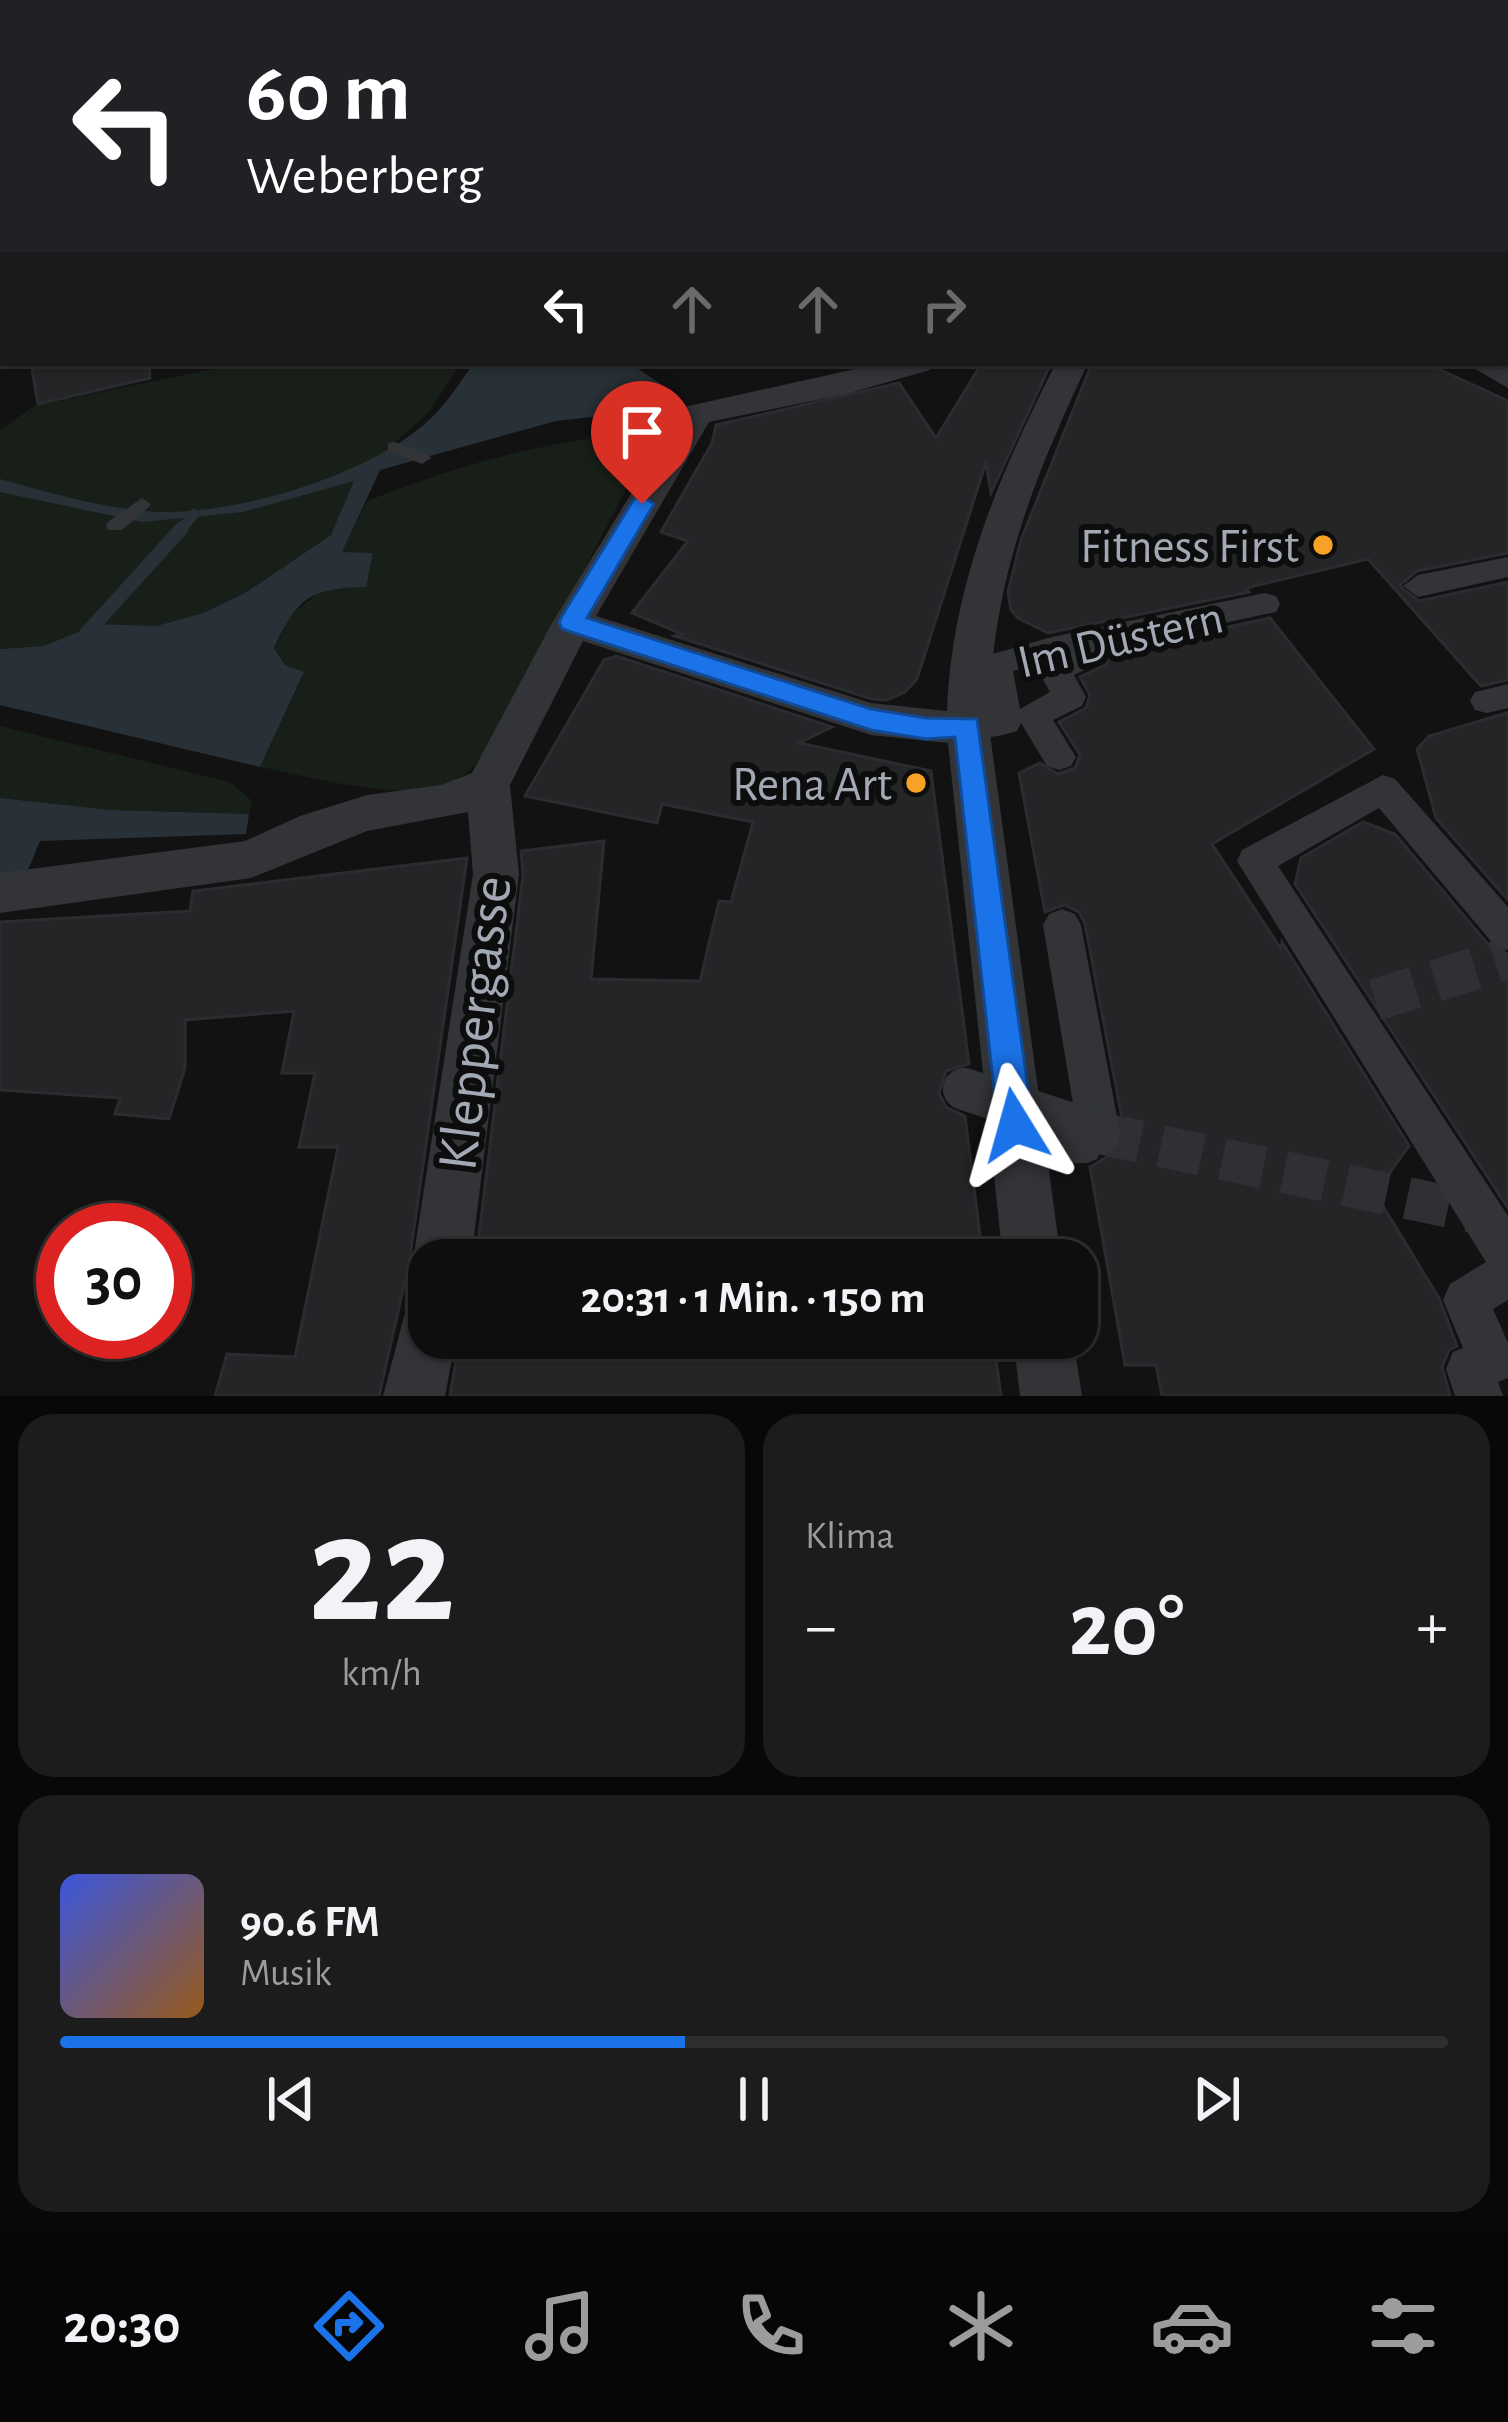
<!DOCTYPE html>
<html lang="de">
<head>
<meta charset="utf-8">
<style>
  :root { --surface:#0e0e0e; --page:#1c1c1c; --text:#f1f3f6; --muted:#9b9c9e; --line:#2e2e2e; --accent:#1a73e8 }
  body { margin:0; font-family:"Alegreya Sans",sans-serif; background:var(--page); color:var(--text); height:100vh; display:flex; flex-direction:column; font-size:45px; white-space:nowrap }
  * { box-sizing:border-box; margin:0 }
  p { font-size:39px; color:var(--muted) }
  .icon { flex:none; width:66px; height:66px; fill:none; stroke:currentColor; stroke-width:2; stroke-linecap:round; stroke-linejoin:round }
  .map { position:relative; height:1396px; overflow:hidden }
  .panel { display:flex; flex-direction:column; gap:18px; padding:18px; background:#080808; flex:1 }
  .panel>* { flex:none }
  .banner { position:absolute; left:0px; top:0px; width:1509px; height:366px; box-shadow:0 3px 9px #0004,0 0 0 3px var(--line); background:#202124; color:#fff; overflow:hidden }
  .speed { position:absolute; left:36px; top:1203px; display:flex; gap:24px; font-size:60px; font-weight:700; text-align:center }
  .speed>* { display:grid; place-content:center; width:156px; height:156px; border-radius:50%; background:var(--surface); box-shadow:0 3px 9px #0004,0 0 0 3px var(--line); line-height:1 }
  .speed .limit { border:18px solid #d22; background:#fff; color:#111 }
  .pin { position:absolute; display:grid; place-items:center; width:102px; height:102px; color:#fff; margin:-123px -51px; border-radius:50% 50% 50% 0; rotate:-45deg; box-shadow:0 0 12px #0007 }
  .pin .icon { rotate:45deg }
  .me { position:absolute; width:132px; margin:-66px; rotate:352deg; stroke-linejoin:round; filter:drop-shadow(0 0 9px #0008) }
  .turn { display:flex; align-items:center; gap:42px; height:252px; padding:0 48px; font-size:54px }
  .turn .icon { width:156px; height:156px; stroke-width:2.5 }
  .turn b { display:block; font-size:84px; line-height:102px }
  .lanes { display:flex; align-items:center; height:114px; padding:0 48px; background:#0003; justify-content:center; gap:60px; direction:ltr }
  .lanes .off { opacity:.35 }
  .big { font-size:90px; font-weight:600; line-height:1.1 }
  .panel .tile { flex:1; display:flex; flex-direction:column; justify-content:center; gap:18px; min-width:0; padding:0 42px; border-radius:36px; background:var(--page) }
  .panel .dial { align-items:center; gap:0 }
  .dial b { font-size:156px; line-height:1 }
  .song { display:flex; align-items:center; gap:36px }
  .cover { width:144px; height:144px; border-radius:18px; background:linear-gradient(135deg,hsl(230 70% 55%),hsl(30 70% 35%)) }
  .played { height:12px; border-radius:6px; background:linear-gradient(90deg,var(--accent) 45%,var(--line) 45%) }
  .keys { display:flex; justify-content:space-around; direction:ltr }
  .heat { display:flex; justify-content:space-between; align-items:center; font-size:66px; direction:ltr }
  .panel .tiles { flex:1; display:grid; gap:18px; grid-template-columns:1fr 1fr }
  .tile:last-child { grid-column:span 2 }
  .trip { position:absolute; left:408px; top:1239px; width:690px; height:120px; border-radius:36px; background:var(--surface); box-shadow:0 3px 9px #0004,0 0 0 3px var(--line); font-weight:600; line-height:120px; text-align:center }
  .tabs { display:flex; height:192px; justify-content:space-around; align-items:center; background:#060606; color:var(--muted) }
  .tabs .icon { width:84px; height:84px }
  .tabs .active { color:var(--accent) }
  .tabs b { font-size:54px; color:var(--text) }
  .map>svg:first-child { display:block }
  .green { fill:#181e18 }
  .water { fill:#283137 }
  .lines { fill:none; stroke-linecap:round; stroke-linejoin:round }
  .stream-far1 { stroke:#283137; stroke-width:10 }
  .stream { stroke:#283137; stroke-width:14 }
  .building { fill:#242527; stroke:#2b2c2f; stroke-width:3 }
  .pedestrian-tunnel { stroke:#2f3033; stroke-width:42; stroke-dasharray:42 21; stroke-linecap:butt }
  .service { fill:#323438; fill-rule:evenodd }
  .pedestrian { fill:#323438; fill-rule:evenodd }
  .minor { fill:#323438; fill-rule:evenodd }
  .pedestrian-bridge { stroke:#323438; stroke-width:42 }
  .route { fill:#1a73e8; stroke:#114b97; stroke-width:3 }
  .poi-dot { fill:#f7a225; stroke:#0d0d0e; stroke-width:4.5 }
  .labels { text-anchor:middle; stroke-width:12; stroke-linejoin:round; paint-order:stroke }
  .poi-label { font-size:48px; fill:#a2a9b4; stroke:#0d0d0e; text-anchor:end }
  .street-label { font-size:48px; fill:#a2a9b4; stroke:#0d0d0e }
  .near-street-label { font-size:57px; fill:#a2a9b4; stroke:#0d0d0e }
</style>
</head>
<body>
<div class="map">
<svg width="1508" height="1396" viewBox="0 0 1508 1396">
  <rect width="100%" height="100%" fill="#121213"/>
  <g class="green">
    <polygon points="241,363 461,363 428,413 371,465 331,535 245,593 203,613 156,626 99,624 43,646 0,649 0,430 34,406"/>
    <path d="M656 432 490 751C481 759 472 769 462 776 414 808 314 777 260 767L304 673 285 665 274 649 289 617 323 588 367 501C466 462 550 439 656 432Z"/>
    <polygon points="0,726 230,782 252,801 249,814 111,810 0,798"/>
  </g>
  <g class="water">
    <path d="M474 363H629L661 384 666 402 662 409 556 421 380 470 342 552 373 553 366 587C310 588 298 597 274 648L285 665 304 672 260 767 0 705V649L43 646 99 624 156 626 203 613 245 593 331 535 354 481 243 512 142 522 0 492V479C47 492 95 506 144 511 226 519 367 477 428 421 446 405 460 382 474 363Z"/>
    <polygon points="0,798 111,810 249,814 246,834 40,841 25,877 0,877"/>
  </g>
  <g class="lines">
    <polyline class="stream-far1" points="180,531 194,514"/>
    <polyline class="stream" points="85,635 182,528"/>
  </g>
  <g class="building">
    <polygon points="31,363 149,363 150,378 38,404"/>
    <polygon points="982,363 1051,363 991,493 986,462 917,679 905,692 887,700 872,699 675,636 682,634 632,613 688,541 661,532 712,443 716,425 899,383 936,438"/>
    <polygon points="1092,363 1425,363 1508,401 1508,553 1417,571 1399,586 1419,601 1508,582 1508,680 1481,686 1368,559 1246,588 1249,592 1048,633 1018,618 1011,610 1008,592 1021,540"/>
    <polygon points="1270,618 1374,749 1212,844 1281,949 1282,942 1409,1146 1375,1193 1439,1298 1457,1346 1449,1350 1442,1367 1450,1396 1162,1396 1156,1365 1125,1365 1090,1167 1117,1151 1124,1129 1085,924 1079,912 1064,905 1045,912 1019,773 1040,763 1058,774 1075,768 1080,755 1059,722 1086,708 1090,695 1080,677 1107,664 1112,652"/>
    <polygon points="616,656 832,727 799,743 931,771 969,1064 946,1071 939,1093 946,1107 965,1116 983,1260 476,1260 523,875 521,851 604,841 591,979 700,981 719,901 731,902 753,822 662,804 657,823 525,796 604,660"/>
    <polygon points="1506,713 1508,713 1508,900 1436,818 1417,749 1429,736"/>
    <polygon points="1363,822 1395,834 1492,949 1508,954 1508,1208 1295,884 1301,858"/>
    <polygon points="467,858 409,1263 379,1396 215,1396 227,1354 295,1357 338,1147 299,1147 315,1073 282,1073 294,1011 185,1020 185,1068 169,1119 115,1114 120,1098 0,1090 0,922 190,911 193,891"/>
    <polygon points="460,1338 993,1338 1001,1396 450,1396"/>
  </g>
  <g class="lines">
    <g class="pedestrian-tunnel">
      <polyline points="1375,1000 1508,958"/>
      <polyline points="1099,1133 1483,1214"/>
    </g>
    <g class="service">
      <rect x="0" y="155" width="3" height="8"/>
      <polygon points="394,442 428,454 431,458 422,464 388,451 388,443"/>
      <polygon points="142,498 151,504 148,508 122,530 108,530 106,526 108,522"/>
      <polygon points="1087,1137 1097,1141 1101,1150 1097,1159 1087,1163 1018,1165 1008,1161 1004,1152 1008,1143 1018,1139"/>
    </g>
    <g class="pedestrian">
      <polygon points="59,0 97,0 57,3"/>
      <polygon points="951,0 970,0 972,3 953,3"/>
      <polygon points="1092,0 1111,0 1113,3 1094,3"/>
      <polygon points="1150,0 1175,0 1148,3"/>
      <polygon points="1287,0 1310,0 1312,3 1289,3"/>
      <rect x="1506" y="82" width="2" height="12"/>
      <polygon points="1465,363 1497,363 1508,369 1508,388"/>
      <polygon points="1508,557 1508,577 1418,597 1403,586 1418,575"/>
      <path d="M1265 593 1276 596 1280 604 1276 612 1108 648 1105 660 1074 675 1086 697 1082 706 1053 720 1076 757 1071 766 1059 770 1047 766 1021 723 1017 731C998 737 975 741 956 735L951 726 956 717 987 711 980 664 985 656 1052 637ZM1045 662 1038 671 1050 692 1020 709 1013 671Z"/>
      <polygon points="1508,684 1508,708 1487,713 1475,710 1470,701 1475,692"/>
      <polygon points="1383,775 1395,779 1508,907 1508,950 1495,946 1379,808 1278,866 1508,1216 1508,1300 1493,1309 1508,1343 1508,1378 1498,1382 1503,1396 1455,1396 1446,1369 1453,1352 1463,1348 1443,1300 1450,1284 1486,1262 1237,861 1242,850"/>
      <polygon points="1062,909 1075,914 1081,925 1120,1133 1114,1147 1099,1153 1084,1147 1078,1133 1043,925 1049,914"/>
    </g>
    <g class="minor">
      <polygon points="1506,32 1508,32 1506,50"/>
      <path d="M882 363H934L930 370 846 394 709 422 596 616 871 703 947 711C952 584 999 475 1056 363H1088C1030 486 990 588 989 726L1061 1260H1003L948 743 871 735 583 641 510 785 519 874 471 1260H429V1283L422 1280 413 1260 473 874 468 812 367 831 251 878 0 913V873L245 841 300 816 367 795 441 785 472 773 552 623 684 407Z"/>
      <polygon points="429,1293 429,1338 456,1338 445,1396 383,1396 408,1302"/>
      <polygon points="1013,1338 1073,1338 1082,1396 1020,1396"/>
    </g>
    <polyline class="pedestrian-bridge" points="964,1089 1099,1133"/>
  </g>
  <polygon class="route" points="642,496 654,504 587,618 871,709 926,718 977,719 1033,1125 1028,1136 1015,1141 1003,1136 998,1125 955,737 926,739 871,730 562,629 559,622 562,616 634,499"/>
  <g class="poi-dot">
    <circle cx="1323" cy="545" r="12"/>
    <circle cx="916" cy="783" r="12"/>
  </g>
  <g class="labels">
    <g class="poi-label">
      <text x="1299" y="562">Fitness First</text>
      <text x="892" y="800">Rena Art</text>
    </g>
    <g class="street-label">
      <text transform="translate(1120 638) rotate(-13)" y="17">Im Düstern</text>
    </g>
    <g class="near-street-label">
      <text transform="translate(473 1023) rotate(-83)" y="20">Kleppergasse</text>
    </g>
  </g>
</svg>
<div class="speed"><div class="limit">30</div></div>
<div class="pin" style="left:642px;top:504px;background:#d93025"><svg class="icon" aria-label="arrive" viewBox="0 0 24 24"><path d="M6 21V4h12l-3 4 3 4H6"/></svg></div>
<svg class="me" style="left:1015px;top:1125px" viewBox="-20 -20 40 40"><path d="M0-17L14 15 0 8-14 15z" fill="#1a73e8" stroke="#fff" stroke-width="4"/></svg>
<div class="trip">20:31 · 1 Min. · 150 m</div>
<div class="banner">
<div class="turn"><svg class="icon" aria-label="left" viewBox="0 0 24 24"><path d="M17 20v-9H6M10 6l-5 5 5 5"/></svg><div><b>60 m</b>Weberberg</div></div>
<div class="lanes"><svg class="icon" aria-label="left" viewBox="0 0 24 24"><path d="M17 20v-9H6M10 6l-5 5 5 5"/></svg><svg class="icon off" aria-label="ahead" viewBox="0 0 24 24"><path d="M12 20V5M6 11l6-6 6 6"/></svg><svg class="icon off" aria-label="ahead" viewBox="0 0 24 24"><path d="M12 20V5M6 11l6-6 6 6"/></svg><svg class="icon off" aria-label="right" viewBox="0 0 24 24"><path d="M7 20v-9h11M14 6l5 5-5 5"/></svg></div>
</div>
</div>
<section class="panel">
<div class="tiles">
<div class="tile dial"><b>22</b><p>km/h</p></div>
<div class="tile"><p>Klima</p>
<div class="heat"><a>−</a><b class="big">20°</b><a>+</a></div>
</div>
<div class="tile">
<div class="song"><i class="cover"></i><div><b>90.6 FM</b><p>Musik</p></div></div>
<div class="played"></div>
<div class="keys"><svg class="icon" aria-label="previous" viewBox="0 0 24 24"><path d="M18 5L8 12l10 7zM5 5v14"/></svg><svg class="icon" aria-label="pause" viewBox="0 0 24 24"><path d="M8 5v14M16 5v14"/></svg><svg class="icon" aria-label="next" viewBox="0 0 24 24"><path d="M6 5l10 7-10 7zM19 5v14"/></svg></div>
</div>
</div>
</section>
<nav class="tabs">
<b>20:30</b>
<svg class="icon active" aria-label="directions" viewBox="0 0 24 24"><path d="M12 3l9 9-9 9-9-9zM9 14v-3h6M13 9l2 2-2 2"/></svg>
<svg class="icon" aria-label="music" viewBox="0 0 24 24"><path d="M9 18V5l10-2v13"/><circle cx="6" cy="18" r="3"/><circle cx="16" cy="16" r="3"/></svg>
<svg class="icon" aria-label="phone" viewBox="0 0 24 24"><path d="M5 4h4l2 5-3 2q2 4 5 5l2-3 5 2v4C11 20 4 13 5 4z"/></svg>
<svg class="icon" aria-label="climate" viewBox="0 0 24 24"><path d="M12 3v18M4 7l16 10M4 17L20 7"/></svg>
<svg class="icon" aria-label="car" viewBox="0 0 24 24"><path d="M5 17H2v-5l4-1 3-4h7l3 4 3 1v5h-3M9 17h6M6 11h13"/><circle cx="7" cy="17" r="2"/><circle cx="17" cy="17" r="2"/></svg>
<svg class="icon" aria-label="filters" viewBox="0 0 24 24"><path d="M4 7h16M4 17h16"/><circle cx="9" cy="7" r="2"/><circle cx="15" cy="17" r="2"/></svg>
</nav>
</body>
</html>
